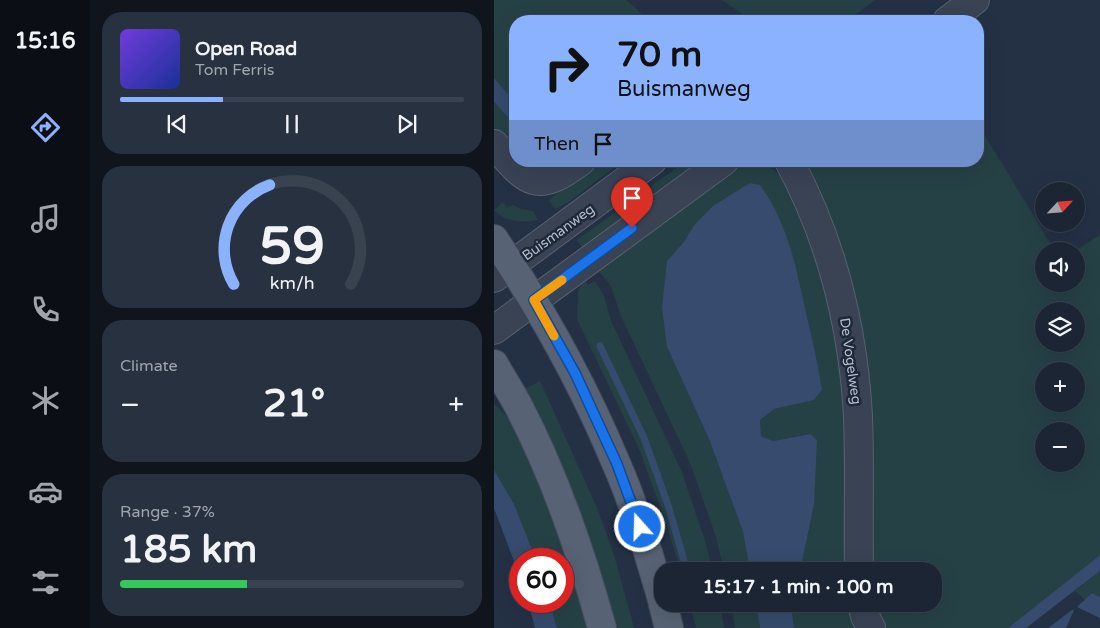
<!DOCTYPE html>
<html lang="en">
<head>
<meta charset="utf-8">
<style>
  :root { --surface:#1b2534; --page:#283140; --text:#f1f3f6; --muted:#a0a5ac; --line:#39424f; --accent:#8ab2ff }
  body { margin:0; font-family:"Varela Round",sans-serif; background:var(--page); color:var(--text); height:100vh; display:flex; flex-direction:column; font-size:19px; white-space:nowrap }
  * { box-sizing:border-box; margin:0 }
  p { font-size:16px; color:var(--muted) }
  .icon { flex:none; width:28px; height:28px; fill:none; stroke:currentColor; stroke-width:2; stroke-linecap:round; stroke-linejoin:round }
  .map { position:relative; flex:1; overflow:hidden }
  .side { display:flex; flex-direction:column; gap:12px; padding:12px; background:#0f141d; width:404px }
  .side>* { flex:none }
  .guide { position:absolute; left:15px; top:15px; width:475px; height:152px; border-radius:20px; box-shadow:0 5px 20px #0002,0 0 0 1px var(--line); background:#8ab2ff; color:#111; overflow:hidden }
  .needle { width:32px; rotate:64deg }
  .controls { position:absolute; left:541px; top:182px; display:grid; gap:10px }
  .controls a { display:grid; place-items:center; width:50px; height:50px; border-radius:50%; background:var(--surface); box-shadow:0 5px 20px #0002,0 0 0 1px var(--line); font-size:25px }
  .speed { position:absolute; left:15px; top:548px; display:flex; gap:10px; font-size:25px; font-weight:700; text-align:center }
  .speed>* { display:grid; place-content:center; width:65px; height:65px; border-radius:50%; background:var(--surface); box-shadow:0 5px 20px #0002,0 0 0 1px var(--line); line-height:1 }
  .speed .limit { border:8px solid #d22; background:#fff; color:#111 }
  .pin { position:absolute; display:grid; place-items:center; width:42px; height:42px; color:#fff; margin:-51px -21px; border-radius:50% 50% 50% 0; rotate:-45deg; box-shadow:0 0 5px #0007 }
  .pin .icon { rotate:45deg }
  .me { position:absolute; width:55px; margin:-28px; rotate:340deg; stroke-linejoin:round; filter:drop-shadow(0 0 4px #0008) }
  .turn { display:flex; align-items:center; gap:18px; height:105px; padding:0 25px; font-size:22px }
  .turn .icon { width:65px; height:65px; stroke-width:2.5 }
  .turn b { display:block; font-size:35px; line-height:42px }
  .then { display:flex; align-items:center; height:48px; padding:0 25px; background:#0003; gap:10px; font-size:19px }
  .big { font-size:38px; font-weight:700; line-height:1.1 }
  .side .tile { flex:1; display:flex; flex-direction:column; justify-content:center; gap:8px; min-width:0; padding:0 18px; border-radius:20px; background:var(--page) }
  .side .dial { align-items:center; gap:0 }
  .dial svg { height:130px; overflow:visible; fill:none; stroke:var(--line); stroke-width:7; stroke-linecap:round; text-anchor:middle }
  .dial text { fill:var(--text); stroke:none }
  .song { display:flex; align-items:center; gap:15px }
  .cover { width:60px; height:60px; border-radius:8px; background:linear-gradient(135deg,hsl(260 70% 55%),hsl(230 70% 35%)) }
  .played { height:5px; border-radius:2px; background:linear-gradient(90deg,var(--accent) 30%,var(--line) 30%) }
  .keys { display:flex; justify-content:space-around; direction:ltr }
  .heat { display:flex; justify-content:space-between; align-items:center; font-size:28px; direction:ltr }
  .charge { height:8px; border-radius:4px; background:linear-gradient(90deg,#34c759 37%,var(--line) 0) }
  .trip { position:absolute; left:160px; top:562px; width:288px; height:50px; border-radius:20px; background:var(--surface); box-shadow:0 5px 20px #0002,0 0 0 1px var(--line); font-weight:700; line-height:50px; text-align:center }
  main { display:flex; flex:1; min-height:0 }
  .menu { display:flex; flex-direction:column; width:90px; justify-content:space-around; align-items:center; background:#0b0f15; color:var(--muted) }
  .menu .icon { width:35px; height:35px }
  .menu .current { color:var(--accent) }
  .menu b { font-size:22px; color:var(--text) }
  .map>svg:first-child { display:block }
  .green { fill:#264146; fill-rule:evenodd }
  .water { fill:#364b6d }
  .lines { fill:none; stroke-linecap:round; stroke-linejoin:round }
  .stream { stroke:#364b6d; stroke-width:7 }
  .minor-casing { stroke:#576171; stroke-width:30 }
  .tertiary-casing { stroke:#576171; stroke-width:30 }
  .primary-casing { stroke:#424c5d; stroke-width:30 }
  .minor { stroke:#394354; stroke-width:28 }
  .tertiary { stroke:#394354; stroke-width:28 }
  .primary { stroke:#576274; stroke-width:28 }
  .route-casing { stroke:#114b97; stroke-width:12 }
  .route { stroke:#1a73e8; stroke-width:9 }
  .slow { stroke:#f59e0b; stroke-width:9 }
  .labels { text-anchor:middle; stroke-width:5; stroke-linejoin:round; paint-order:stroke }
  .street-label { font-size:14px; fill:#b6bece; stroke:#1d2839 }
</style>
</head>
<body>
<main>
<nav class="menu">
<b>15:16</b>
<svg class="icon current" aria-label="directions" viewBox="0 0 24 24"><path d="M12 3l9 9-9 9-9-9zM9 14v-3h6M13 9l2 2-2 2"/></svg>
<svg class="icon" aria-label="music" viewBox="0 0 24 24"><path d="M9 18V5l10-2v13"/><circle cx="6" cy="18" r="3"/><circle cx="16" cy="16" r="3"/></svg>
<svg class="icon" aria-label="phone" viewBox="0 0 24 24"><path d="M5 4h4l2 5-3 2q2 4 5 5l2-3 5 2v4C11 20 4 13 5 4z"/></svg>
<svg class="icon" aria-label="climate" viewBox="0 0 24 24"><path d="M12 3v18M4 7l16 10M4 17L20 7"/></svg>
<svg class="icon" aria-label="car" viewBox="0 0 24 24"><path d="M5 17H2v-5l4-1 3-4h7l3 4 3 1v5h-3M9 17h6M6 11h13"/><circle cx="7" cy="17" r="2"/><circle cx="17" cy="17" r="2"/></svg>
<svg class="icon" aria-label="filters" viewBox="0 0 24 24"><path d="M4 7h16M4 17h16"/><circle cx="9" cy="7" r="2"/><circle cx="15" cy="17" r="2"/></svg>
</nav>
<section class="side">
<div class="tile">
<div class="song"><i class="cover"></i><div><b>Open Road</b><p>Tom Ferris</p></div></div>
<div class="played"></div>
<div class="keys"><svg class="icon" aria-label="previous" viewBox="0 0 24 24"><path d="M18 5L8 12l10 7zM5 5v14"/></svg><svg class="icon" aria-label="pause" viewBox="0 0 24 24"><path d="M8 5v14M16 5v14"/></svg><svg class="icon" aria-label="next" viewBox="0 0 24 24"><path d="M6 5l10 7-10 7zM19 5v14"/></svg></div>
</div>
<div class="tile dial"><svg viewBox="0 0 100 80">
<path d="M14 69A42 42 0 1 1 86 69"/>
<path d="M14 69A42 42 0 0 1 36 8" stroke="#8ab2ff"/>
<text x="50" y="56" font-size="32" font-weight="700">59</text>
<text x="50" y="72" font-size="11">km/h</text>
</svg></div>
<div class="tile"><p>Climate</p>
<div class="heat"><a>−</a><b class="big">21°</b><a>+</a></div>
</div>
<div class="tile"><p>Range · 37%</p><b class="big">185 km</b><div class="charge"></div></div>
</section>
<div class="map">
<svg width="607" height="628" viewBox="0 0 607 628">
  <rect width="100%" height="100%" fill="#243145"/>
  <g class="green">
    <polygon points="0,0 132,0 156,21 21,21 21,102 0,78"/>
    <polygon points="228,0 381,0 353,21 259,21"/>
    <polygon points="0,102 21,125 21,153 0,128"/>
    <path d="M484 124 561 251H550V284H582V251H581L606 235V555L514 628H391L382 604H439V571H378C377 500 380 427 372 355 364 289 340 220 310 161H484ZM550 311H582V344H550ZM550 371H582V404H550ZM550 431H582V464H550Z"/>
    <polygon points="105,161 129,161 73,203 61,209 55,200"/>
    <polygon points="192,161 213,161 92,253 83,240"/>
    <path d="M253 162C270 163 284 169 293 184 317 245 339 301 347 366 356 433 352 503 353 571H306L320 505 316 434 279 441 267 436 266 420 279 409 320 400 328 390 323 361 304 275 201 224 189 243 173 347 215 439 249 532 256 571H230L222 537 197 465 127 316 117 286 101 266 238 165Z"/>
    <path d="M9 202 13 208 19 205 27 209 39 211 44 220C29 223 11 222 0 210Z"/>
    <polygon points="90,279 94,285 101,281 110,296 117,321 187,470 210,538 219,571 187,571 173,526 146,451 83,319 84,291"/>
    <polygon points="46,381 103,508 120,555 140,628 122,628 108,583 29,390"/>
    <path d="M0 404 14 417 20 427C50 492 76 558 94 628H63L55 601H69V559H42L20 504 0 470Z"/>
    <polygon points="606,571 606,597 598,593 591,600 581,591"/>
    <polygon points="196,604 226,604 230,628 202,628"/>
    <polygon points="237,604 262,604 266,628 241,628"/>
    <polygon points="299,604 355,604 362,628 300,628 298,611"/>
  </g>
  <g class="water">
    <polygon points="0,78 21,102 21,125 0,102"/>
    <path d="M256 183 266 185C292 220 302 266 311 307 317 335 324 362 328 390L320 400 280 409 266 420 267 436 279 441 316 434 323 440 320 505 306 571H256L249 532 215 439 173 347 168 307 173 261 189 243 201 224 219 206Z"/>
    <polygon points="0,470 20,504 42,559 26,559 26,577 0,508"/>
    <polygon points="606,555 606,571 532,628 514,628"/>
    <polygon points="598,593 606,597 606,618 583,607"/>
    <polygon points="34,601 55,601 63,628 41,628"/>
    <polygon points="262,604 299,604 298,611 300,628 266,628"/>
    <polygon points="578,610 580,610 572,628 554,628"/>
  </g>
  <g class="lines">
    <polyline class="stream" points="106,346 150,438 174,505 193,571"/>
    <defs>
      <g id="minor">
        <polyline points="453,21 481,0"/>
        <path d="M295 161C337 239 359 327 364 416 366 467 364 520 365 571"/>
        <polyline points="368,604 371,616 377,628"/>
      </g>
      <g id="tertiary">
        <path d="M0 144C33 183 42 195 87 161"/>
        <polyline points="0,278 158,161"/>
        <polyline points="0,330 230,161"/>
      </g>
      <g id="primary">
        <path d="M0 239C48 310 89 384 122 463 142 508 155 556 169 603"/>
        <path d="M0 364C8 378 17 392 25 407 61 476 87 552 108 628"/>
        <polyline points="169,604 175,628"/>
      </g>
    </defs>
    <use href="#minor" class="minor-casing"/>
    <use href="#tertiary" class="tertiary-casing"/>
    <use href="#primary" class="primary-casing"/>
    <use href="#minor" class="minor"/>
    <use href="#tertiary" class="tertiary"/>
    <use href="#primary" class="primary"/>
  </g>
  <g class="lines">
    <defs>
      <polyline id="route" points="138,228 40,300 81,373 123,464 146,527"/>
    </defs>
    <use href="#route" class="route-casing"/>
    <use href="#route" class="route"/>
    <polyline class="slow" points="60,336 40,300 68,280"/>
  </g>
  <g class="labels">
    <g class="street-label">
      <text transform="translate(64 232) rotate(-36)" y="5">Buismanweg</text>
      <text transform="translate(357 361) rotate(82)" y="5">De Vogelweg</text>
    </g>
  </g>
</svg>
<div class="controls">
<a><svg class="needle" viewBox="-14 -14 28 28"><path d="M0-13l5 13h-10z" fill="#e53935"/><path d="M0 13l5-13h-10z" fill="#a0a5ac"/></svg></a>
<a><svg class="icon" aria-label="sound" viewBox="0 0 24 24"><path d="M4 9h4l5-4v14l-5-4H4zM17 9q2 3 0 6"/></svg></a>
<a><svg class="icon" aria-label="layers" viewBox="0 0 24 24"><path d="M12 4l9 5-9 5-9-5zM3 14l9 5 9-5"/></svg></a>
<a>+</a>
<a>−</a>
</div>
<div class="speed"><div class="limit">60</div></div>
<div class="pin" style="left:138px;top:228px;background:#d93025"><svg class="icon" aria-label="arrive" viewBox="0 0 24 24"><path d="M6 21V4h12l-3 4 3 4H6"/></svg></div>
<svg class="me" style="left:146px;top:527px" viewBox="-20 -20 40 40"><circle r="17" fill="#1a73e8" stroke="#fff" stroke-width="3"/><path d="M0-11L8 9 0 5-8 9z" fill="#fff"/></svg>
<div class="trip">15:17 · 1 min · 100 m</div>
<div class="guide">
<div class="turn"><svg class="icon" aria-label="right" viewBox="0 0 24 24"><path d="M7 20v-9h11M14 6l5 5-5 5"/></svg><div><b>70 m</b>Buismanweg</div></div>
<div class="then">Then<svg class="icon" aria-label="arrive" viewBox="0 0 24 24"><path d="M6 21V4h12l-3 4 3 4H6"/></svg></div>
</div>
</div>
</main>
</body>
</html>
